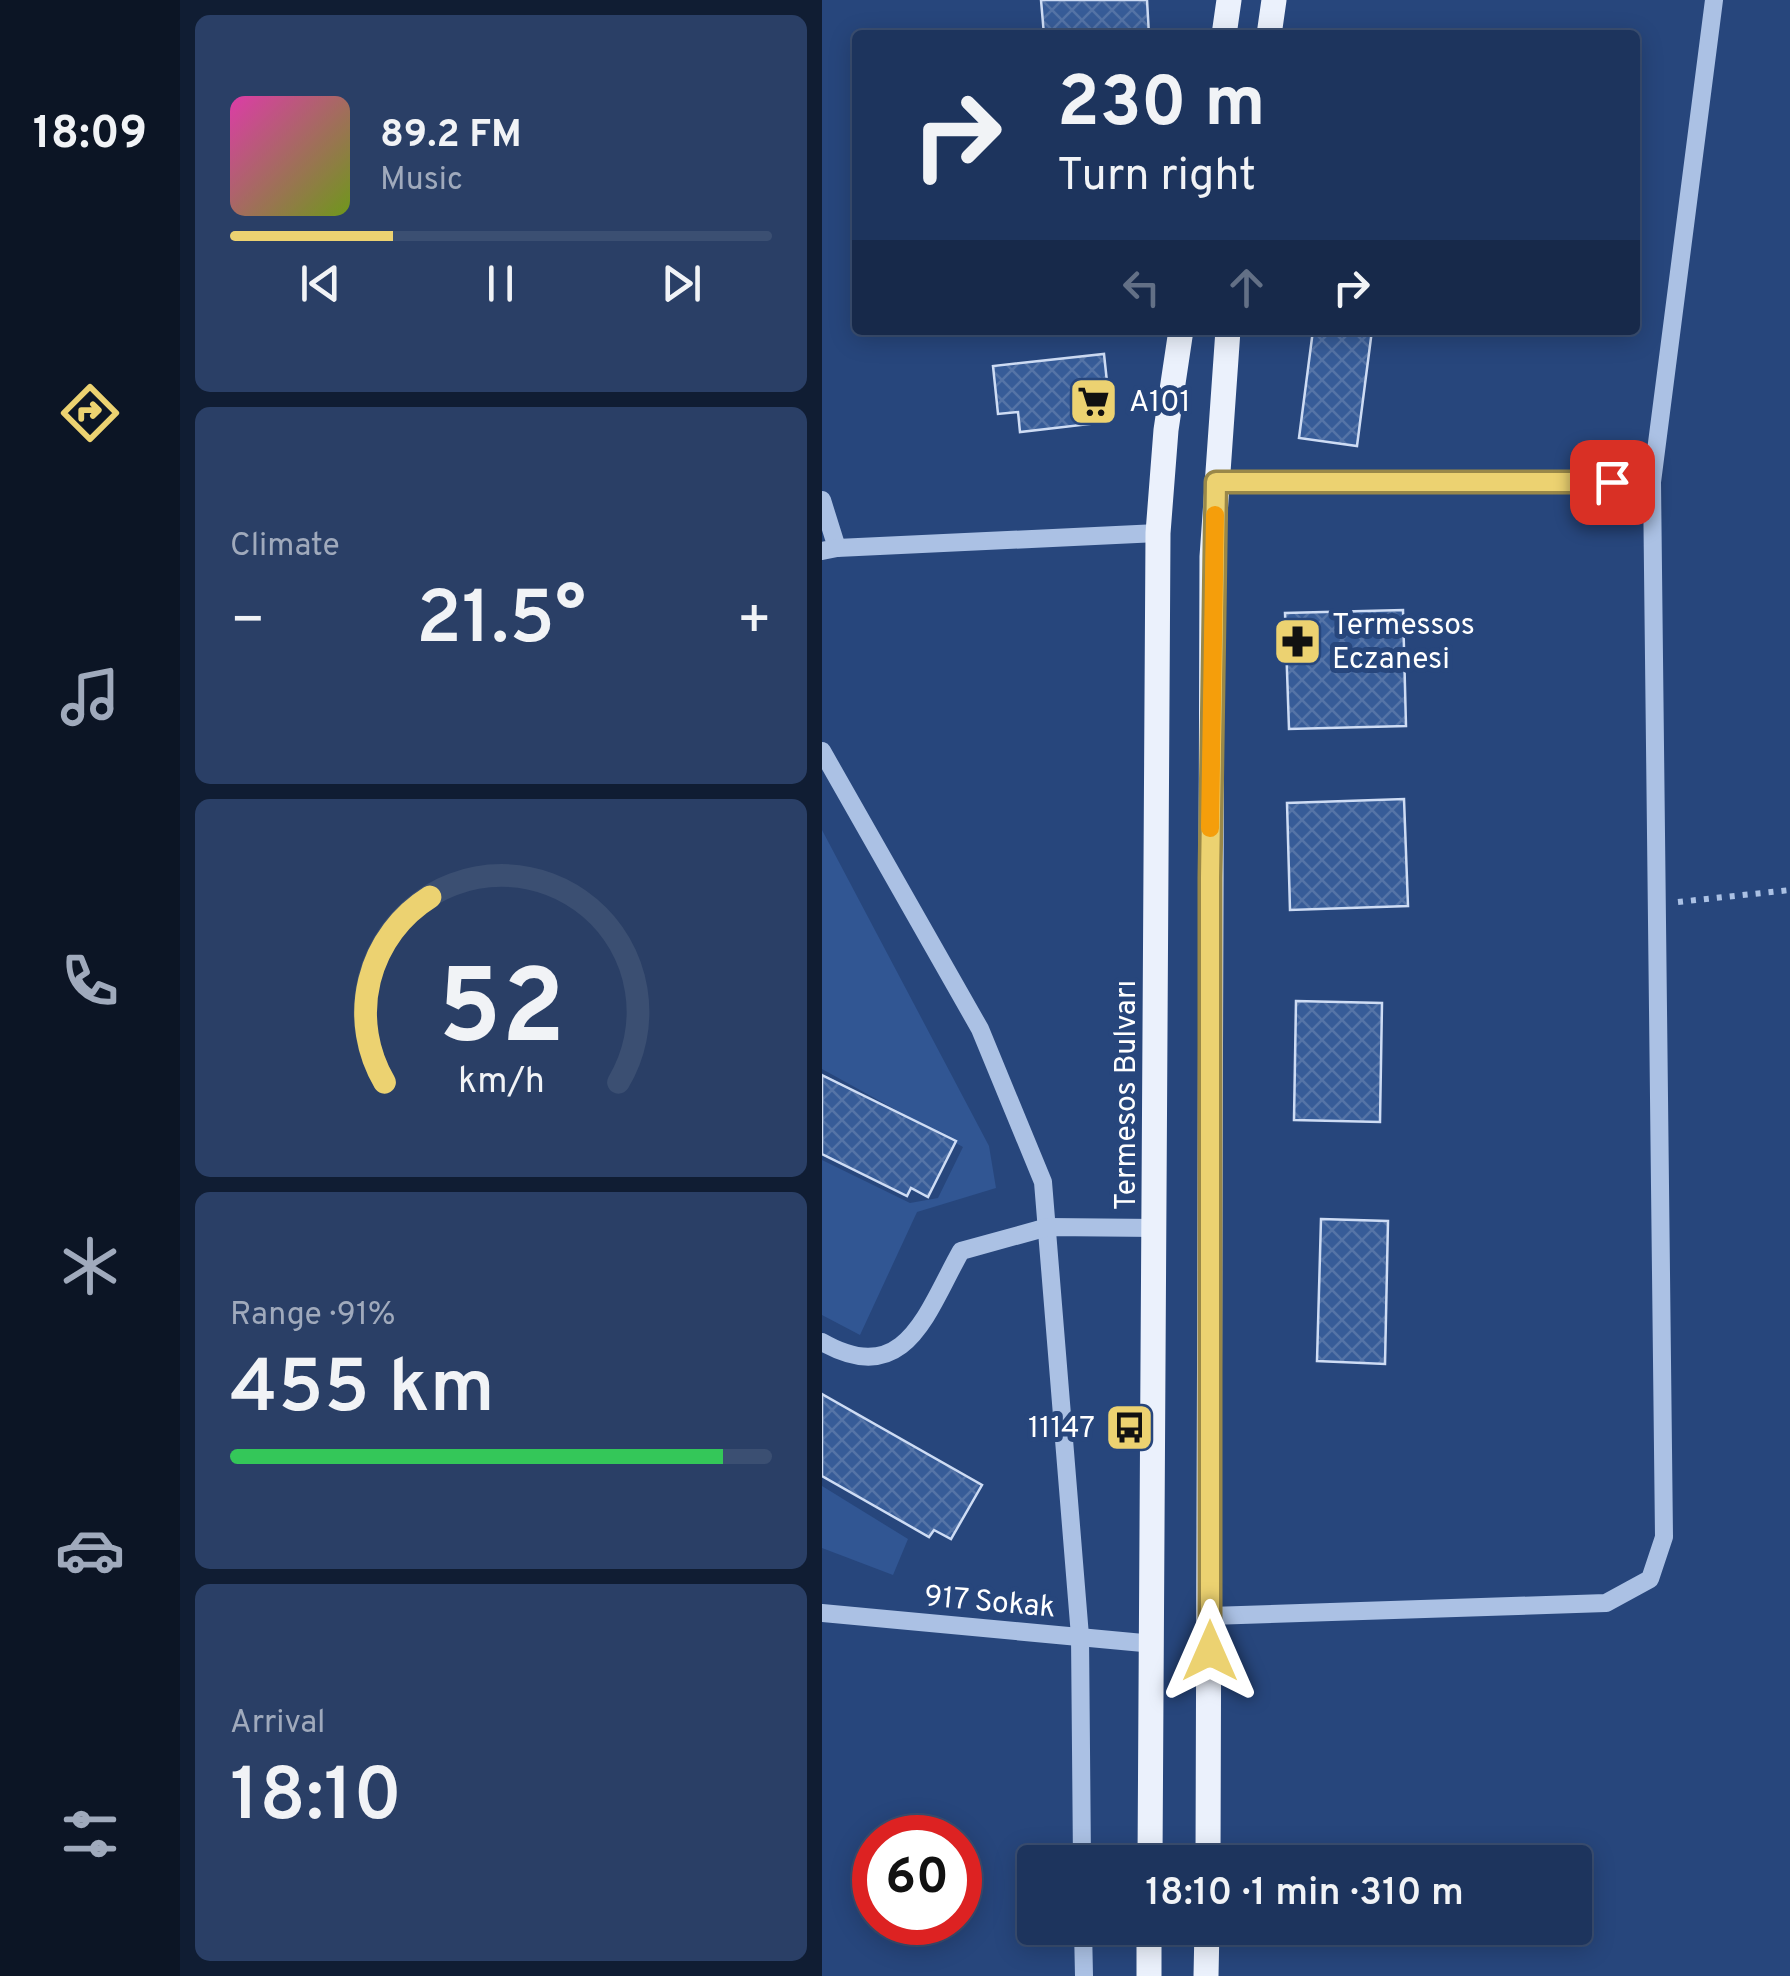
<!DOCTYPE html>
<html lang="en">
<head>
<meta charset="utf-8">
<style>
  :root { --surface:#1d345d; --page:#2a3f66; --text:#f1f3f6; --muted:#a0aabc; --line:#3b4f72; --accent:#ecd271 }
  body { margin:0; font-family:Overpass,sans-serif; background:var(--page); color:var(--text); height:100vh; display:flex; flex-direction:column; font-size:38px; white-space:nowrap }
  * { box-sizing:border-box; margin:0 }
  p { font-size:32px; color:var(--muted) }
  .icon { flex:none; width:55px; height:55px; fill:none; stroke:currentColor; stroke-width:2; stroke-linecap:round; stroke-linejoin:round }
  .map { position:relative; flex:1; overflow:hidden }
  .details { display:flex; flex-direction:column; gap:15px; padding:15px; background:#101d33; width:642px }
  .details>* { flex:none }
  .hud { position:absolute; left:30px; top:30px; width:788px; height:305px; border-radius:10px; box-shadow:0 5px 25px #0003,0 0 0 2px var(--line); background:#1d345d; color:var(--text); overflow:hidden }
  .speed { position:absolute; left:30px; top:1815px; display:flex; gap:20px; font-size:50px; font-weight:700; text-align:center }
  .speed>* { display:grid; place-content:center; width:130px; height:130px; border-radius:50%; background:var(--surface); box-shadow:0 5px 25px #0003,0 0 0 2px var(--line); line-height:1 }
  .speed .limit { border:15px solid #d22; background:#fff; color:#111 }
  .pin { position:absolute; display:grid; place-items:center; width:85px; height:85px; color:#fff; margin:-42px; border-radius:20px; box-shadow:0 5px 15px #0006 }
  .me { position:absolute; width:110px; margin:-55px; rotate:0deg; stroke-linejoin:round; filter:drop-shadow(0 0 8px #0008) }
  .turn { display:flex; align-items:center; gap:35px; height:210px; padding:0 40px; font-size:45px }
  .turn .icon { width:130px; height:130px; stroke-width:2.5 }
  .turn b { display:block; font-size:70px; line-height:85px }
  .lanes { display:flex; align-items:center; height:95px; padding:0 40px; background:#0003; justify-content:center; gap:50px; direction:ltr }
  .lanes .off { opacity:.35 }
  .big { font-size:75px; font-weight:600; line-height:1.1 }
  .details .tile { flex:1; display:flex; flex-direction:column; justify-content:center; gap:15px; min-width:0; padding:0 35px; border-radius:15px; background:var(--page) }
  .details .dial { align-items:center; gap:0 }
  .dial svg { height:260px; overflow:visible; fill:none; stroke:var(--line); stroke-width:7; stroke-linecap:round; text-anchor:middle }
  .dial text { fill:var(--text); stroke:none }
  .song { display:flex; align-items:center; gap:30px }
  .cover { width:120px; height:120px; border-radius:15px; background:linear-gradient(135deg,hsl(320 70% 55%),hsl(80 70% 35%)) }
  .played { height:10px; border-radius:5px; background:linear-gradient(90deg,var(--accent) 30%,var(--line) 30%) }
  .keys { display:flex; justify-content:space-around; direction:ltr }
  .heat { display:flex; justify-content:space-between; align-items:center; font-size:55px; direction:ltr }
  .charge { height:15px; border-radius:8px; background:linear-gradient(90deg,#34c759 91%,var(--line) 0) }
  .trip { position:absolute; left:195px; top:1845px; width:575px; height:100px; border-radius:10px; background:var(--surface); box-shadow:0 5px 25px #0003,0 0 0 2px var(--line); font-weight:600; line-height:100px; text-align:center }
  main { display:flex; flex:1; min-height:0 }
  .tabs { display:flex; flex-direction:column; width:180px; justify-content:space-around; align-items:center; background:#0c1525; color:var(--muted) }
  .tabs .icon { width:70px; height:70px }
  .tabs .selected { color:var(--accent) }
  .tabs b { font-size:45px; color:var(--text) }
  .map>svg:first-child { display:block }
  .grass { fill:#315693 }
  .building { fill:url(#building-cross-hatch); stroke:#cedcf4; stroke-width:2.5 }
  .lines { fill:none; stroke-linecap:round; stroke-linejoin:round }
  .path { stroke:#abc1e4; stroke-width:6; stroke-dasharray:5 8; stroke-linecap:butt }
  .minor { stroke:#abc1e4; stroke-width:18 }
  .major { stroke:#ebf1fc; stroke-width:25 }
  .route-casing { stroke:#998849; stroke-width:25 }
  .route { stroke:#ecd271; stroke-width:18 }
  .slow { stroke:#f59e0b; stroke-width:18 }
  .labels { text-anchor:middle; stroke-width:10; stroke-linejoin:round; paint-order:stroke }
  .poi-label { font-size:30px; fill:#fff; stroke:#27467c; text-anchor:start }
  .street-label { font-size:30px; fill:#fff; stroke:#27467c }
</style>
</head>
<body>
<main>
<nav class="tabs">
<b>18:09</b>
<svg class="icon selected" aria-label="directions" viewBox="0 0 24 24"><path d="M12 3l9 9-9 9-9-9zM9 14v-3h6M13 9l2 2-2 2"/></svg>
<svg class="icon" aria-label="music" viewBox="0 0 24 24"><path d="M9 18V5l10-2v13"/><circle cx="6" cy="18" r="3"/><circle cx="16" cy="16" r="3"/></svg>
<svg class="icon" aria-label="phone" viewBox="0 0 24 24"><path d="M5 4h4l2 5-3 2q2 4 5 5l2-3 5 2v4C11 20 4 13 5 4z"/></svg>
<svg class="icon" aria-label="climate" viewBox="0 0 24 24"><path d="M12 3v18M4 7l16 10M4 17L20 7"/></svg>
<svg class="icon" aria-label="car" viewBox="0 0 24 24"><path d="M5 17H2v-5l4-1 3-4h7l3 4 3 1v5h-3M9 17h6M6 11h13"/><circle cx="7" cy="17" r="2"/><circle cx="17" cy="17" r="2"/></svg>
<svg class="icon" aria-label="filters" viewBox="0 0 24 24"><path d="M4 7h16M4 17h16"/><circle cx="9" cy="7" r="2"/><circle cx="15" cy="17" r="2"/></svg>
</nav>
<section class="details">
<div class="tile">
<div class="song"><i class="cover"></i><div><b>89.2 FM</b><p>Music</p></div></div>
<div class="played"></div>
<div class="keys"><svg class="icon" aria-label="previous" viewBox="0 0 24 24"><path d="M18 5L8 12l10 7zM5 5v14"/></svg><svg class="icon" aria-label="pause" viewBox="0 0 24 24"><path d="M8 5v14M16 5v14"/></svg><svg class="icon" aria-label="next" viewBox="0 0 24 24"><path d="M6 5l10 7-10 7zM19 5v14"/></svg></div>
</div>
<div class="tile"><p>Climate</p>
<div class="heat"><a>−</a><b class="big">21.5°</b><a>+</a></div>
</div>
<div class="tile dial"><svg viewBox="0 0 100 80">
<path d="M14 69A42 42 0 1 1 86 69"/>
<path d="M14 69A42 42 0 0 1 28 12" stroke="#ecd271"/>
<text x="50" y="56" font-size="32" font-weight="700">52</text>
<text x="50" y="72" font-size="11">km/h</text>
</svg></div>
<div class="tile"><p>Range · 91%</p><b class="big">455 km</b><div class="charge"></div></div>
<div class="tile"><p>Arrival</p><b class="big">18:10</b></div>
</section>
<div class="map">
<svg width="968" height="1976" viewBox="0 0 968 1976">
  <defs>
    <pattern id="building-cross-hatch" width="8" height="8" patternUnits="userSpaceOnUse" patternTransform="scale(2.5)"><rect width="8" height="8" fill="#375c98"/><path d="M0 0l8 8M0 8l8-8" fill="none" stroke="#5574a7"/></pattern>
  </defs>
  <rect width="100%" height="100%" fill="#27467c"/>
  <g class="grass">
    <polygon points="0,830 167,1146 174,1188 95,1212 38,1335 0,1315 0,1160 88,1203 116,1198 141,1147 0,1069"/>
    <polygon points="0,1486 86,1539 71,1575 0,1548"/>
  </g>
  <g class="building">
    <polygon points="219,0 325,0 327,35 222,35"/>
    <polygon points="491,330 550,330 535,446 477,438"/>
    <polygon points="282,354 288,410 267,413 268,424 198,432 196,412 176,414 171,366"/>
    <polygon points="581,610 584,726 467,729 463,613"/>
    <polygon points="582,799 586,906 468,910 465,803"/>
    <polygon points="474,1001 560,1003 558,1122 472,1120"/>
    <polygon points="0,1075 134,1141 106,1197 89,1188 85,1196 0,1154"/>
    <polygon points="499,1219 566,1221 563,1364 495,1361"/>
    <polygon points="0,1394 160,1485 129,1539 112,1530 107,1537 0,1476"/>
  </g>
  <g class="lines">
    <polyline class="path" points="856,902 968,890"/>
    <g class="minor">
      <polyline points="395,482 830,482"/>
      <polyline points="0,500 15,548 0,551"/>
      <polyline points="15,548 336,533"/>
      <polyline points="0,751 158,1029 221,1182 258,1636 260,1862"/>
      <path d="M0 1342C84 1390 105 1311 139 1251L226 1227 335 1228"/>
      <polyline points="0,1613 332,1644"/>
      <polyline points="388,1616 784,1603 828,1579 842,1537 830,482 892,0"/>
      <polyline points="261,1928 262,1976"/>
    </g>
    <g class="major">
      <polyline points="402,35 407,0"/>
      <polyline points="447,35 452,0"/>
      <polyline points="328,1862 336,533 344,430 359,330"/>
      <polyline points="386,1862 390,557 406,330"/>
      <polyline points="327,1976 327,1928"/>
      <polyline points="384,1976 385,1928"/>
    </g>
  </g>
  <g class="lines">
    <defs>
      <polyline id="route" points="388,1651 388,878 394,482 790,482"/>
    </defs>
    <use href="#route" class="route-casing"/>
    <use href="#route" class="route"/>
    <polyline class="slow" points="388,828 393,515"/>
  </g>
  <defs>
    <symbol id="supermarket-square" viewBox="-11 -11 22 22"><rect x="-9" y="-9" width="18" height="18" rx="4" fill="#ecd271" stroke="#27467c"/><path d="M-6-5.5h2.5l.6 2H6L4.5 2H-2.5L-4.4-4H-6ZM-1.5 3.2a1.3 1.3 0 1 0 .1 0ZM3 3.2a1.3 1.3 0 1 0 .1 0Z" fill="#111"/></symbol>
    <symbol id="pharmacy-square" viewBox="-11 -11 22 22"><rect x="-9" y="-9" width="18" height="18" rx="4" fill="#ecd271" stroke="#27467c"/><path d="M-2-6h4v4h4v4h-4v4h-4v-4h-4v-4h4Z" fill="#111"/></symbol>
    <symbol id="bus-square" viewBox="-11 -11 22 22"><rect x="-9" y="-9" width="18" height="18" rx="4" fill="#ecd271" stroke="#27467c"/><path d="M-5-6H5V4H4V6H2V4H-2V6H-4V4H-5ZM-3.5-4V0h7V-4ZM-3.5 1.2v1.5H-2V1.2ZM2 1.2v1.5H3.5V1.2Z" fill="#111"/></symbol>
  </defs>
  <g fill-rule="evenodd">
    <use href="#supermarket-square" x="244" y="374" width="55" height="55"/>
    <use href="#pharmacy-square" x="448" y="614" width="55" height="55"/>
    <use href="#bus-square" x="280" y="1400" width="55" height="55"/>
  </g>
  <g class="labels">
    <g class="poi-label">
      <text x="307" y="411">A101</text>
      <text x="510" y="634">Termessos<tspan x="510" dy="34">Eczanesi</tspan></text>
      <text x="273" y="1437" text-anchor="end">11147</text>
    </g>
    <g class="street-label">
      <text transform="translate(303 1095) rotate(-90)" y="10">Termesos Bulvarı</text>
      <text transform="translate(168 1601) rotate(5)" y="10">917 Sokak</text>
    </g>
  </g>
</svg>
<div class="speed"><div class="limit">60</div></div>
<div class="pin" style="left:790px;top:482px;background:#d93025"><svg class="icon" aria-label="arrive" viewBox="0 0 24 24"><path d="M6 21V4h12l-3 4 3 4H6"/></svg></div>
<svg class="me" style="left:388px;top:1651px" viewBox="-20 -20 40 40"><path d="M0-17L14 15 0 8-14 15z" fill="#ecd271" stroke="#fff" stroke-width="4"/></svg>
<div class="trip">18:10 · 1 min · 310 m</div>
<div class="hud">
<div class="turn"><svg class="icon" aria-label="right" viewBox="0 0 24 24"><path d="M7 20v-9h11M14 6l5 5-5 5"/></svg><div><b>230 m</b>Turn right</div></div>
<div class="lanes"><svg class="icon off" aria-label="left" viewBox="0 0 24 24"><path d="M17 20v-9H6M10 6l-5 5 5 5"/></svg><svg class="icon off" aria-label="ahead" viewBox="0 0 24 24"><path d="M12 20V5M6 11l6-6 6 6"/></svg><svg class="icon" aria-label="right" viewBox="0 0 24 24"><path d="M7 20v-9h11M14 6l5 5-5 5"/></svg></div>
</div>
</div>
</main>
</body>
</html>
